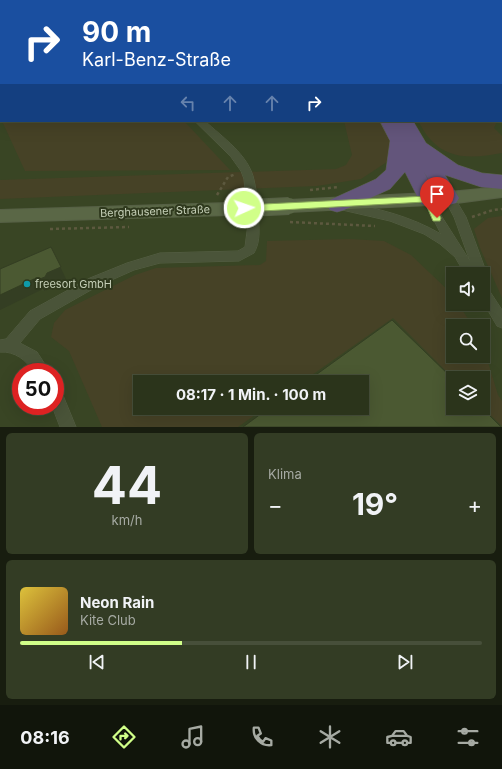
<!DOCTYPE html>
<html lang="de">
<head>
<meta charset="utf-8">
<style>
  :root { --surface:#2b341b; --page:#333c24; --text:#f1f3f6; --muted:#a6aaa3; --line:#474f3a; --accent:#d1ff89 }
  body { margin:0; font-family:Inter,sans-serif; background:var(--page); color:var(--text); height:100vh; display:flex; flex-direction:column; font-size:15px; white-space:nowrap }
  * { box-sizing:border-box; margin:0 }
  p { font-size:13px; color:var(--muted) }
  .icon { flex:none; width:22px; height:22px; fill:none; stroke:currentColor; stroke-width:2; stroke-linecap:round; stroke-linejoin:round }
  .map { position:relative; height:427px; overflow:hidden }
  .drawer { display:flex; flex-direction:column; gap:6px; padding:6px; background:#181d0f; flex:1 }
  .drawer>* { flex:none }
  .banner { position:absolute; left:0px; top:0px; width:502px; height:122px; box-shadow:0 4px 16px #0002,0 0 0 1px var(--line); background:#1a4fa0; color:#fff; overflow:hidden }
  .tools { position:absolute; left:446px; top:267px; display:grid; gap:8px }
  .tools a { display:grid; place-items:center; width:44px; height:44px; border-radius:0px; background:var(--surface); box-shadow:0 4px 16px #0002,0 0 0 1px var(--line); font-size:20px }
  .speed { position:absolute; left:12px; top:363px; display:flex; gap:8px; font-size:20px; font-weight:700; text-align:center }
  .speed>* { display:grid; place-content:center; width:52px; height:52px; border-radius:50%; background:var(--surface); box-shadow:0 4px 16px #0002,0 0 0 1px var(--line); line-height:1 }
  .speed .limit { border:6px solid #d22; background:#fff; color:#111 }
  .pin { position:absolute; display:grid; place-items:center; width:34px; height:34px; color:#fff; margin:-41px -17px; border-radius:50% 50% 50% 0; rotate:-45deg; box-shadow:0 0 4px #0007 }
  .pin .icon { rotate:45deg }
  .me { position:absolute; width:44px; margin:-22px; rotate:87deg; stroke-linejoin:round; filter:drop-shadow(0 0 3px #0008) }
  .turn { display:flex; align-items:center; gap:14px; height:84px; padding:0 16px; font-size:18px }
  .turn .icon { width:52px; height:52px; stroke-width:2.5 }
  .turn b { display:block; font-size:28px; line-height:34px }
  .lanes { display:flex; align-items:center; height:38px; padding:0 16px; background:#0003; justify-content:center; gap:20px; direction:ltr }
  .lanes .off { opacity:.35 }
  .big { font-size:30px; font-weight:700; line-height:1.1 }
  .drawer .widget { flex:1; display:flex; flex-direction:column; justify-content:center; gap:6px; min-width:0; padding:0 14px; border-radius:6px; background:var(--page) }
  .drawer .dial { align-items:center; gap:0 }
  .dial b { font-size:52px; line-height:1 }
  .song { display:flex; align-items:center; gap:12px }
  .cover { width:48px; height:48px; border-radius:6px; background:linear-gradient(135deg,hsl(50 70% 55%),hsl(30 70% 35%)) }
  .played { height:4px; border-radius:2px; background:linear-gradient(90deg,var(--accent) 35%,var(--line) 35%) }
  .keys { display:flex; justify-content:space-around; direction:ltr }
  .heat { display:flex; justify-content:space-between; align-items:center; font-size:22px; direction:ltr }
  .drawer .tiles { flex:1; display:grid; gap:6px; grid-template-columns:1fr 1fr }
  .widget:last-child { grid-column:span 2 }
  .trip { position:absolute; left:133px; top:375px; width:236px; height:40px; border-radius:0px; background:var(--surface); box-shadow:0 4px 16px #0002,0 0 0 1px var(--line); font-weight:700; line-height:40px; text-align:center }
  .tabs { display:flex; height:64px; justify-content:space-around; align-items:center; background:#11150b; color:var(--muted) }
  .tabs .icon { width:28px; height:28px }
  .tabs .selected { color:var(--accent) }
  .tabs b { font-size:18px; color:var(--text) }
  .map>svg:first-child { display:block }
  .green { fill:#464226 }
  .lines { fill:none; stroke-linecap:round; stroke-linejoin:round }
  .street-casing { stroke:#566045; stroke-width:1 }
  .secondary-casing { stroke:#566045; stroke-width:2 }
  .highway-casing { stroke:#576146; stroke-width:1 }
  .path { stroke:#5d593f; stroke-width:2.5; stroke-dasharray:3 3; stroke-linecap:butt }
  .street { fill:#4a5439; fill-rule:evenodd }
  .secondary { fill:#5a6746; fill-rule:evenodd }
  .highway { fill:#63557b; fill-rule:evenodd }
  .secondary-bridge-casing { stroke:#566045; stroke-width:18; stroke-linecap:butt }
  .secondary-bridge { stroke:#5a6746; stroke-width:16 }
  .wall { fill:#404d2b }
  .shaded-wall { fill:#343e23 }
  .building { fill:#4b5932; stroke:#343e23 }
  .route { fill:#d1ff89; stroke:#88a659 }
  .culture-dot { fill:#0f9aa8; stroke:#2f391d; stroke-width:1.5 }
  .labels { text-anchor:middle; stroke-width:4; stroke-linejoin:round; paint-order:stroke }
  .street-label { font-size:11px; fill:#c4ceb6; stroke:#2f391d }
  .poi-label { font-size:11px; fill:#c4ceb6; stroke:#2f391d; text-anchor:start }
</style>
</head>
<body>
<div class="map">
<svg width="502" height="427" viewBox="0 0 502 427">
  <rect width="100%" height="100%" fill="#394524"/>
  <g class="green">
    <polygon points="2,121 184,121 230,170 25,171"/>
    <polygon points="344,121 382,121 394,151 390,160 361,179 317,186 0,199 0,180 336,169 346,165 352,155"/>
    <path d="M418 121H497L494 128 502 136V153C476 158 449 161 430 139 425 134 422 127 418 121Z"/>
    <polygon points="502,216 502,298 480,248 474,229 488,218"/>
    <polygon points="349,239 384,241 411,255 452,294 453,304 458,304 473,326 453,326 453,356 483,356 483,346 498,395 502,401 502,426 483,408 483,378 453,378 393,318 302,382 140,382 140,408 265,408 238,427 102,427 69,351 51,337 54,323 65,310 135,275 156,268 260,265 266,261 267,241"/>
  </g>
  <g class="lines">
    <defs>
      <g id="street">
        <rect x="75" y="0" width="7" height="1"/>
        <rect x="0" y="56" width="1" height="4"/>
        <path d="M195 121H205C222 137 249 155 254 180 257 191 257 203 258 214 259 227 261 241 254 253L239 261 160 263 134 270 98 286 40 319 20 343 37 352 50 372H34C26 360 15 351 0 352V340L6 339 30 311 90 278 127 263 160 253 238 251 245 247 248 224 244 179 241 171 231 157Z"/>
        <path d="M449 194 453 195 466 217 487 274 485 278H483V274H465L455 257 440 244 424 234 390 221 338 209 337 206 338 203 342 202C377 208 410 216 441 234L423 199 424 196H432L442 217 470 261 454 217 444 198 445 195Z"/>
        <polygon points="483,286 487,287 502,310 502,328 497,326 483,302"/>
        <polygon points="55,386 60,388 76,427 60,427 52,406 55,406"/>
      </g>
      <g id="secondary">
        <polygon points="502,187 502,197 449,204 289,212 283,210 281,206 283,202 289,200 449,192"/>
        <polygon points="229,203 235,205 237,209 235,213 229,215 0,222 0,210"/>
      </g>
      <g id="highway">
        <rect x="389" y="0" width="12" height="1"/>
        <polygon points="451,0 463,0 464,1 452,1"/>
        <rect x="501" y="34" width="1" height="8"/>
        <polygon points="380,121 413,121 426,143 458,165 482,173 502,175 502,189 481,187 445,175 459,198 456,203 449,205 442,203 424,172 438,199 435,204 428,206 421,204 405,172 390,189 344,210 337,212 330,210 327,205 330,200 376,179 386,170 390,141"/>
      </g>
    </defs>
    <use href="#street" class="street-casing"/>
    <use href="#secondary" class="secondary-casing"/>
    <use href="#highway" class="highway-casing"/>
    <g class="path">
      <polyline points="310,190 339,187"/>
      <polyline points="217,195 228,177 236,174"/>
      <polyline points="472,217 493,210 502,209"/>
      <polyline points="290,222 375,226"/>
      <polyline points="50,229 129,227"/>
    </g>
    <use href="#street" class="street"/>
    <use href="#secondary" class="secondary"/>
    <use href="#highway" class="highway"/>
    <defs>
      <polyline id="secondary-bridge" points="229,209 289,206"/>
    </defs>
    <use href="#secondary-bridge" class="secondary-bridge-casing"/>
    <use href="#secondary-bridge" class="secondary-bridge"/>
  </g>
  <g class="wall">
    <polygon points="94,0 223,0 223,1 95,1"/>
    <polygon points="0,269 66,279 53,285 51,288 44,291"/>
  </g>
  <g class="shaded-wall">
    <polygon points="0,0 33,0 29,1 1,1 1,7 0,8"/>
    <polygon points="199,0 223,0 223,1 195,1"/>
    <rect x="281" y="0" width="10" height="1"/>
    <rect x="0" y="44" width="1" height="8"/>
    <polygon points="51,247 66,279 53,285 51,288 44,291 37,280"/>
    <polygon points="34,279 41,290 0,310 0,295"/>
  </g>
  <g class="building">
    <polygon points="42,0 47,0 48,1 38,1"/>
    <polygon points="105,0 199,0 195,1 106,1"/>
    <polygon points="238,0 281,0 282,1 239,1"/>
    <polygon points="0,26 1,28 1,44 0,44"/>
    <polygon points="51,247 61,267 47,273 45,277 37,280 34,279 0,295 0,269"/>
    <polygon points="392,320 453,379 453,408 482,408 501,427 243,427 269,408 362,408 362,382 306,382"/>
  </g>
  <polygon class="route" points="428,196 431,197 441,218 440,221 433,221 425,202 244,212 239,208 244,205"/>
  <circle class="culture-dot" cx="27" cy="284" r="4"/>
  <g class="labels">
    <g class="street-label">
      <text transform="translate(155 211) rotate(-2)" y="4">Berghausener Straße</text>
    </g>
    <g class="poi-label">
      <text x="35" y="288">freesort GmbH</text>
    </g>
  </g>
</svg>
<div class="tools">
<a><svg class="icon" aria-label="sound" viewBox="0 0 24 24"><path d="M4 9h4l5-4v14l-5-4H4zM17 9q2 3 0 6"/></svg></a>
<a><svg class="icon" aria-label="search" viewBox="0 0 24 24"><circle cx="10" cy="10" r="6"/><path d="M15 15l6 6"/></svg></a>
<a><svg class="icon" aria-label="layers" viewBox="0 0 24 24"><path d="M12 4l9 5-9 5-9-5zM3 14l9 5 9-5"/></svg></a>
</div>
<div class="speed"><div class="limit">50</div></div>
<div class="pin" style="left:437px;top:218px;background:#d93025"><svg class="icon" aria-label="arrive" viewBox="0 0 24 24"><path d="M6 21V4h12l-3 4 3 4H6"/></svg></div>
<svg class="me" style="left:244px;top:208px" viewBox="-20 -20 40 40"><circle r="17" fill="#d1ff89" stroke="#fff" stroke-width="3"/><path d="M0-11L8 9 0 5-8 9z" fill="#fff"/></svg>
<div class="trip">08:17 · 1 Min. · 100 m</div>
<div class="banner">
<div class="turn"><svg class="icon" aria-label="right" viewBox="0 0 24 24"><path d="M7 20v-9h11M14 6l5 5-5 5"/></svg><div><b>90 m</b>Karl-Benz-Straße</div></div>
<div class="lanes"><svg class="icon off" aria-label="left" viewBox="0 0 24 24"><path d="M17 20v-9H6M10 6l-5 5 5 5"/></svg><svg class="icon off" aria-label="ahead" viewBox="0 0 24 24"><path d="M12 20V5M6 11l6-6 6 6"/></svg><svg class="icon off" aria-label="ahead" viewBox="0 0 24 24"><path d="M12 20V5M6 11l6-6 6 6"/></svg><svg class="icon" aria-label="right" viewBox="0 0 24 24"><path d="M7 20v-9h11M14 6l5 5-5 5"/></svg></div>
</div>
</div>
<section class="drawer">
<div class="tiles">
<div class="widget dial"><b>44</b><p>km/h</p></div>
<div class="widget"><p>Klima</p>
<div class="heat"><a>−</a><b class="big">19°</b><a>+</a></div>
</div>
<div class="widget">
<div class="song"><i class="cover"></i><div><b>Neon Rain</b><p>Kite Club</p></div></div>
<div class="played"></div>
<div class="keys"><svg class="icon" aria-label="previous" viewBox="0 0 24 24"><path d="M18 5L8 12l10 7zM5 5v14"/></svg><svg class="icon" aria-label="pause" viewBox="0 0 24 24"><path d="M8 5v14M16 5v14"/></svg><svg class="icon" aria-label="next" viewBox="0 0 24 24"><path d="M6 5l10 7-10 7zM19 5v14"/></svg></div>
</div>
</div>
</section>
<nav class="tabs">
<b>08:16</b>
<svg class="icon selected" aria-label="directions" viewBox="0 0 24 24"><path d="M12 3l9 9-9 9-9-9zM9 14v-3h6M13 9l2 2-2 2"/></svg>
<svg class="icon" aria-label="music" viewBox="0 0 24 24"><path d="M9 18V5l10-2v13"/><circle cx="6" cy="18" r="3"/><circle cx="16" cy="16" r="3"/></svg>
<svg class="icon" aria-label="phone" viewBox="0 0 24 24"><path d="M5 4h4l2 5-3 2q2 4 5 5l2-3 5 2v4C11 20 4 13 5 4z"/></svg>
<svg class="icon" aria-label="climate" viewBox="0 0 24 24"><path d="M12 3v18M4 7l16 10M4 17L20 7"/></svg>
<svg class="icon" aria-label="car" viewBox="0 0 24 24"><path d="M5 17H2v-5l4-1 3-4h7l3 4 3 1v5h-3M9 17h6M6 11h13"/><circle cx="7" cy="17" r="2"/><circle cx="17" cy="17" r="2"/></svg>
<svg class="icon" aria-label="filters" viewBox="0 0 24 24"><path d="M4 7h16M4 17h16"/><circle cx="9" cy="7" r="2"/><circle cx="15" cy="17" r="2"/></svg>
</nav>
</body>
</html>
